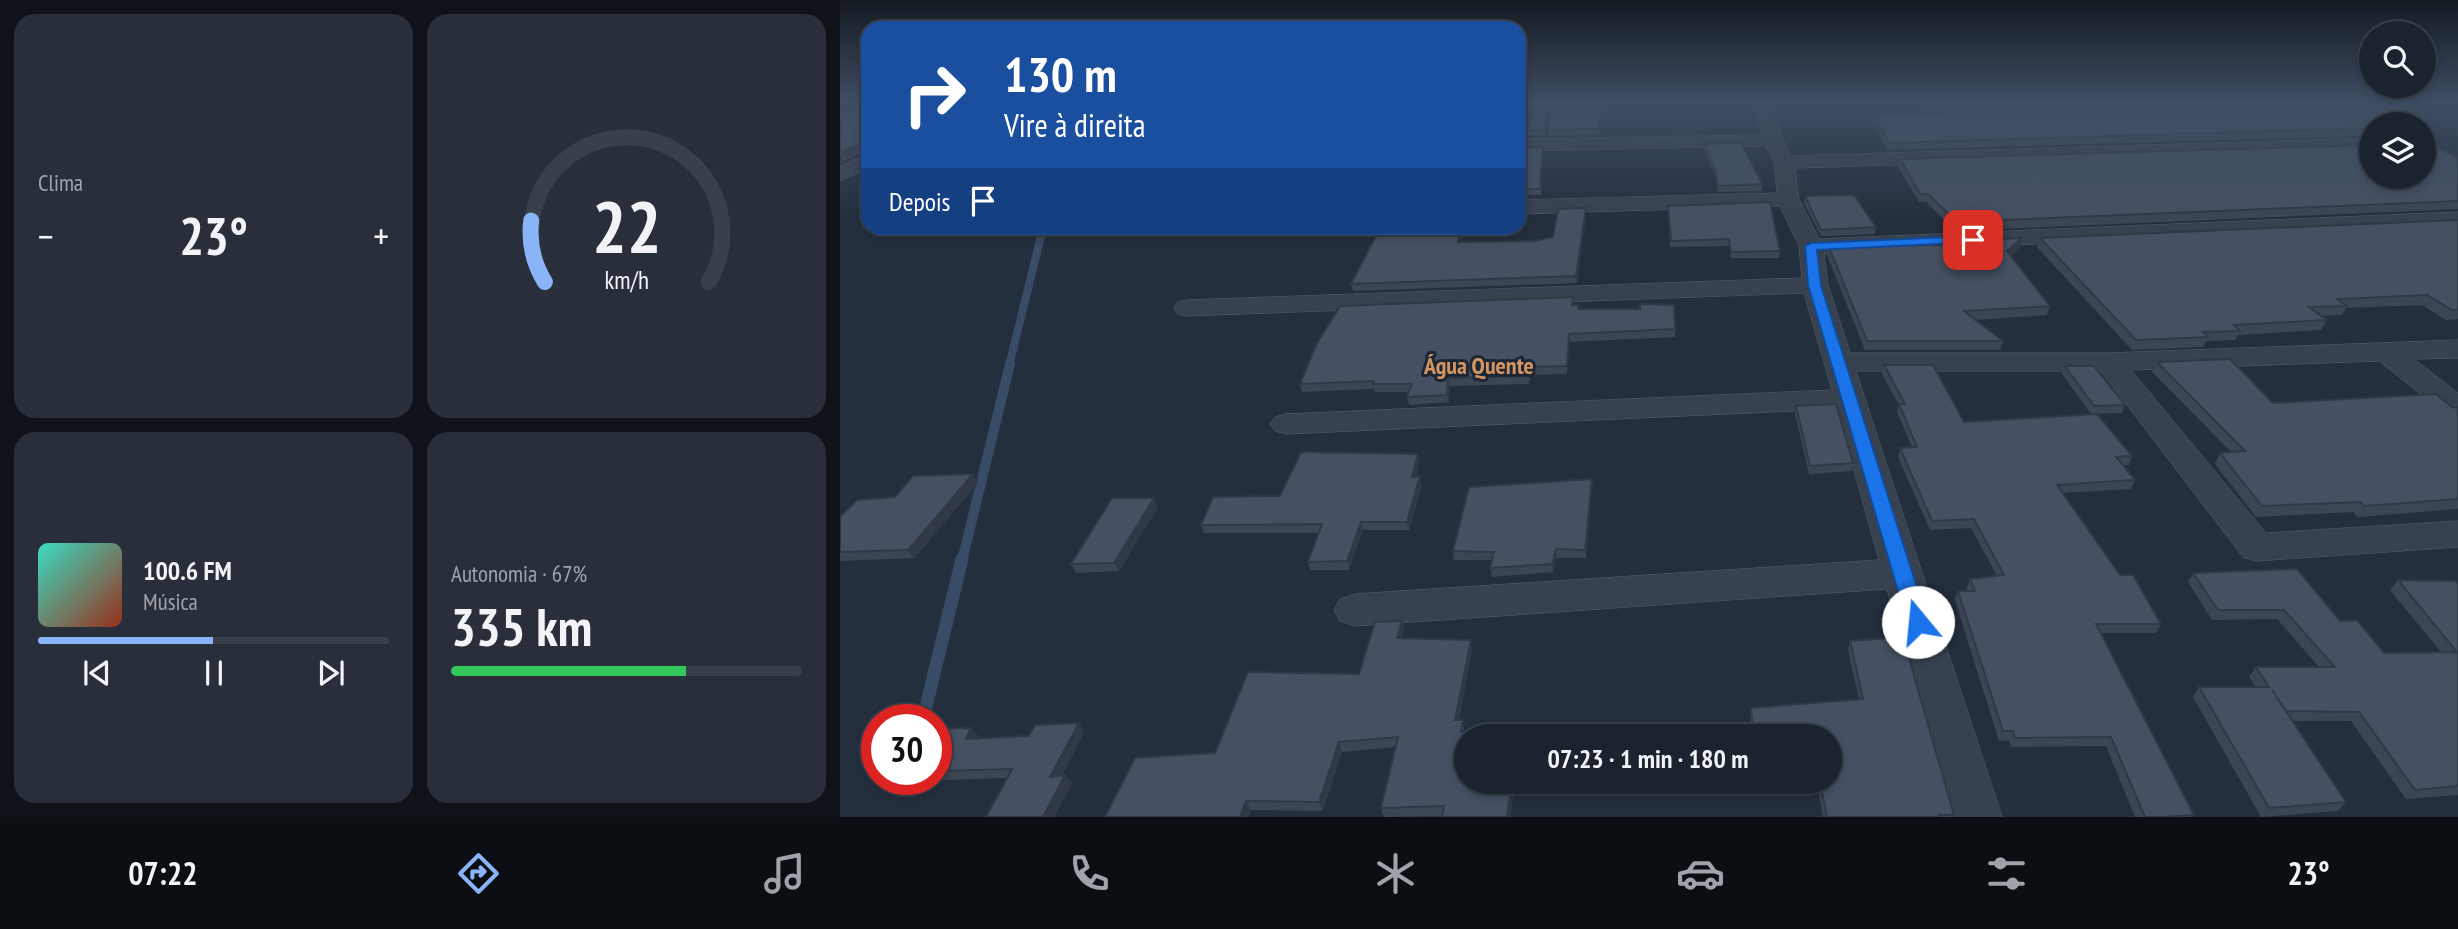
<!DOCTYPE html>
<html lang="pt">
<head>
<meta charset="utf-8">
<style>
  :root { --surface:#1b232e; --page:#282f3a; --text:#f1f3f6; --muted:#a0a4aa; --line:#39404a; --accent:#8ab4f8 }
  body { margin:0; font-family:"PT Sans Narrow",sans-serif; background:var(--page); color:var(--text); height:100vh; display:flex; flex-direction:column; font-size:26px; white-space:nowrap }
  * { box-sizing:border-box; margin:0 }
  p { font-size:23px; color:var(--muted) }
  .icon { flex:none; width:38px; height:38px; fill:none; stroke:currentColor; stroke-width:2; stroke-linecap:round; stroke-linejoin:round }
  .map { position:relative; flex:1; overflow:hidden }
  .details { display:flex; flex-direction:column; gap:14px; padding:14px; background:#0f1319; width:840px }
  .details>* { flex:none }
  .top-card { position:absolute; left:21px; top:21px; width:665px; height:214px; border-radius:21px; box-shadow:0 4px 10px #0003,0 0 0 2px var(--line); background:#1a4fa0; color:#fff; overflow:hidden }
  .buttons { position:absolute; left:1519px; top:21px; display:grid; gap:14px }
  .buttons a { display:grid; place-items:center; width:77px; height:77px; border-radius:50%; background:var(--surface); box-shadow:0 4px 10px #0003,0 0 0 2px var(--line); font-size:35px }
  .speed { position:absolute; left:21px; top:704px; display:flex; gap:14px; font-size:35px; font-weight:700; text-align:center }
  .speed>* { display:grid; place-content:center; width:91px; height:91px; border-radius:50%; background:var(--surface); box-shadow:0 4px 10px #0003,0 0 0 2px var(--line); line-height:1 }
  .speed .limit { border:10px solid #d22; background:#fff; color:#111 }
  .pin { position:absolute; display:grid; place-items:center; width:60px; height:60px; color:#fff; margin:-30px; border-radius:14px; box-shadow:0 4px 10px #0006 }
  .me { position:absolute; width:77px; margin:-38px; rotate:343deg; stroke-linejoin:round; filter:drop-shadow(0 0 5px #0008) }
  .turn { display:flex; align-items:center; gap:24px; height:147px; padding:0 28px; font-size:32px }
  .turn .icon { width:91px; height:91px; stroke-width:2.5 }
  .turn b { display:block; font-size:49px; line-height:60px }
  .then { display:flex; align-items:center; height:66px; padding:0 28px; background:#0003; gap:14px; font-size:26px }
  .big { font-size:52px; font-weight:600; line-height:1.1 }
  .details .tile { flex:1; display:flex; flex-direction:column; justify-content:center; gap:10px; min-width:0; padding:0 24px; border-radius:21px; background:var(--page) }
  .details .dial { align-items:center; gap:0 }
  .dial svg { height:182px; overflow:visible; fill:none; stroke:var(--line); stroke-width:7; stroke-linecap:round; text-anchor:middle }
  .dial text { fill:var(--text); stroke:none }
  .song { display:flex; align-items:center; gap:21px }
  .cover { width:84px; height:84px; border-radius:10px; background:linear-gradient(135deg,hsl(170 70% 55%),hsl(10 70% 35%)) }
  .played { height:7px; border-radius:4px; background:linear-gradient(90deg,var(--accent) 50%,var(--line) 50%) }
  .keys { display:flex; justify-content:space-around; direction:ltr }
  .heat { display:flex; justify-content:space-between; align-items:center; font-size:38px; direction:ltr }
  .charge { height:10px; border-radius:5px; background:linear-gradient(90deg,#34c759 67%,var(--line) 0) }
  .details .tiles { flex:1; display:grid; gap:14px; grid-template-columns:repeat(2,1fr) }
  .trip { position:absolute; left:614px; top:724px; width:388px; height:70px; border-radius:35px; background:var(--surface); box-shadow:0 4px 10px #0003,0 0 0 2px var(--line); font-weight:600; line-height:70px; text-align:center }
  .dock { display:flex; height:112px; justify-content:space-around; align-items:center; background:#0b0e12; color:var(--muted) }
  .dock .icon { width:49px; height:49px }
  .dock .selected { color:var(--accent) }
  .dock b { font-size:32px; color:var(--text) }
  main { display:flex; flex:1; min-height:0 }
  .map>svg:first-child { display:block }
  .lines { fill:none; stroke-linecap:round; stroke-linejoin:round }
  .stream-far2 { stroke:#394c67; stroke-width:8 }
  .stream-far1 { stroke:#394c67; stroke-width:10 }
  .stream { stroke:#394c67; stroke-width:13 }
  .minor-casing { stroke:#565f6c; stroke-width:1 }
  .minor { fill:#38414e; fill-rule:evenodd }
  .wall { fill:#3b4654 }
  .shaded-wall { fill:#303945 }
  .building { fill:#455162; stroke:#303945; stroke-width:2 }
  .route { fill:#1a73e8; stroke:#114b97; stroke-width:2 }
  .labels { text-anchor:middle; stroke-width:6; stroke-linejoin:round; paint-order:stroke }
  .district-label { font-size:24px; font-weight:bold; fill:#d59563; stroke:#1d2633 }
</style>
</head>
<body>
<main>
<section class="details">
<div class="tiles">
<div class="tile"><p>Clima</p>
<div class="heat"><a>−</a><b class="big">23°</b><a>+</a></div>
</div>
<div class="tile dial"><svg viewBox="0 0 100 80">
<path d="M14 69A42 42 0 1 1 86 69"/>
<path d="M14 69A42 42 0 0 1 8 42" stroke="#8ab4f8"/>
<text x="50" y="56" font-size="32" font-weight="700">22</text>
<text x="50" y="72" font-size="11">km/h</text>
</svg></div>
<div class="tile">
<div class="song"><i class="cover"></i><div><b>100.6 FM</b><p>Música</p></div></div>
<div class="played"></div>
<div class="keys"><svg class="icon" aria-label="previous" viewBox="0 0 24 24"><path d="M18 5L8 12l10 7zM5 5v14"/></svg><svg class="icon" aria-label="pause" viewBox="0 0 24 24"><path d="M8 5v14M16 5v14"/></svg><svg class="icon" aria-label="next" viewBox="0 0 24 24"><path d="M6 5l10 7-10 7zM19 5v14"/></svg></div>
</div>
<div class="tile"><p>Autonomia · 67%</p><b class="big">335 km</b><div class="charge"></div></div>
</div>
</section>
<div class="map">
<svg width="1618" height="817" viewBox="0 0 1618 817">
  <rect width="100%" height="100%" fill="#242f3e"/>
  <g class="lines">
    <polyline class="stream-far2" points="169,366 203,228"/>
    <polyline class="stream-far1" points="122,561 170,364"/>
    <g class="stream">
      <polyline points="83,719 122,559"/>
      <polyline points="67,786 69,779"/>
    </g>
    <defs>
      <g id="minor">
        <polygon points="912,103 928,103 950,156 1531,138 1531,150 955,168 959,199 979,239 1618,212 1618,226 984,253 988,285 1010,353 1269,353 1618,340 1618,358 1574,359 1618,393 1618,417 1607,415 1539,361 1291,370 1426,533 1618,521 1618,547 1416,561 1403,557 1261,371 1016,371 1162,817 1112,817 1047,589 515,626 500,621 494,610 500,599 515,594 1039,560 997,409 446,434 435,431 430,424 435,417 446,414 992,390 964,293 347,316 338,314 334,308 338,302 347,300 962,278 959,246 940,206 679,214 679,200 937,193 934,162 926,146 679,151 679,139 921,135"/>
        <polygon points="28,154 28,168 0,181 0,167"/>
      </g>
    </defs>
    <use href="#minor" class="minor-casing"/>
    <use href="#minor" class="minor"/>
  </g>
  <g class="wall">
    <polygon points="28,103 28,149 7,160 4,160 5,162 0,164 0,115"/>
    <polygon points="706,103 705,136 687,136 687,130"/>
    <polygon points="763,103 759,135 708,136 708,130"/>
    <polygon points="1079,103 1560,103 1576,111 1572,117 1585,124 1584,127 1584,124 1531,124 1531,136 1048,150 1032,122 1033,115 1093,114"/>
    <polygon points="864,144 922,184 922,191 878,192 875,175 864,150"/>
    <polygon points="1587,144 1618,157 1618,209 1115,231 1086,202 1079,202 1058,167 1060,159"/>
    <polygon points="703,147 701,195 679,195 679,148"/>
    <polygon points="965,196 1036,227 1035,234 981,236 964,203"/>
    <polygon points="828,206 940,251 939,258 891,258 889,246 830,247"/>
    <polygon points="746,215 737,283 513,291 511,284 540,228 625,228 621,242 694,241 713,237"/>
    <polygon points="1618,220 1618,319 1606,320 1582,305 1506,308 1502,315 1481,316 1487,320 1481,330 1398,335 1395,340 1366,341 1363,347 1292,350 1197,247 1200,238"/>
    <polygon points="1136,240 1180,247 1171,255 1210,306 1207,315 1135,320 1163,341 1160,350 1025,350 987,255 989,247 1135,244"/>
    <polygon points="734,305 739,309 835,329 835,337 729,342 727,374 690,375 689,384 609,386 609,402 569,405 567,397 569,392 535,392 534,389 462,392 460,384"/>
    <polygon points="1317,362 1433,403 1612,407 1618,408 1618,509 1517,517 1514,512 1416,517 1375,464 1380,453 1391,452 1312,372"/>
    <polygon points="1044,365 1124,422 1292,456 1289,465 1283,465 1295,480 1291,489 1223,493 1280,575 1321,624 1316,633 1261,633 1354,815 1352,817 1295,817 1266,746 1171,747 1169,740 1159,741 1115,600 1118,591 1128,591 1127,588 1130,579 1157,576 1131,528 1090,530 1058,457 1060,448 1072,447 1057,412 1059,405 1042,374"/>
    <polygon points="1225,366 1285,405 1282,413 1251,414 1222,374"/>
    <polygon points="956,406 1013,463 1012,471 969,474 955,414"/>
    <polygon points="578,454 579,462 576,476 582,485 569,530 523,530 509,570 470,570 468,562 479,533 364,533 361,525"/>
    <polygon points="138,483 74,558 0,561 0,517 55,497"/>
    <polygon points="752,487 746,558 716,558 713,572 652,577 650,568 652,560 614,560 613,551"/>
    <polygon points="318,507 279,571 236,573 231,564"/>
    <polygon points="1353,573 1500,621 1544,653 1601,652 1550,590 1558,580 1618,583 1618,795 1566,799 1511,721 1452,721 1506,802 1498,811 1421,817 1353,697 1359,687 1416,687 1409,677 1416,667 1479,667 1437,619 1372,620 1348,582"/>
    <polygon points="562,621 564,630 562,638 632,650 619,720 623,720 624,731 680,737 626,782 675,782 670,817 602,816 544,817 541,808 555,747 502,752 483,811 411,810 408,817 265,817 375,753 519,674"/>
    <polygon points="1010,641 1114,815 1113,817 983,817 977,783 918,787 917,782 990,782 990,737 912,737 910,717 911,708 1019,699 1008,650"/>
    <polygon points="239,723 244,732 222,775 225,775 232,783 214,817 146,817 167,778 48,782 45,779 96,779 96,729 131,728 138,736 137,739 189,736"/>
  </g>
  <g class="shaded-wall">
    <polygon points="28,139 28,149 7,160 2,152"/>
    <polygon points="0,154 5,162 0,164"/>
    <polygon points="746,208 746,215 737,283 736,276"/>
    <polygon points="622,228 625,228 619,249 618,242"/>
    <polygon points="1182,238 1180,247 1165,260 1167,251"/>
    <polygon points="729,334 729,342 727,374 727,366"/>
    <polygon points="608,378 609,386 609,402 607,395"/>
    <polygon points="578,454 579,462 574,485 572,477"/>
    <polygon points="133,474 138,483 74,558 68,550"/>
    <polygon points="580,476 582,485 569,530 567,522"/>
    <polygon points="752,479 752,487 746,558 745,550"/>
    <polygon points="314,498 318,507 279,571 274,563"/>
    <polygon points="521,522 523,530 509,570 507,561"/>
    <polygon points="716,549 716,558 713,572 712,564"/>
    <polygon points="562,621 564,630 559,648 557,638"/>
    <polygon points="631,640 632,650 617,729 615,720"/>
    <polygon points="239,723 244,732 216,785 210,777"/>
    <polygon points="131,728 138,736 133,748 126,739"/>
    <polygon points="499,742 502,752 483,811 479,802"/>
    <polygon points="225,775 232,783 214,817 203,817"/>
    <polygon points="672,782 675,782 670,817 667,817"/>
    <polygon points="406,801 411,810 408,817 400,817"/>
  </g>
  <g class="building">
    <polygon points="25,103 28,103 28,139 2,152 0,152 0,115"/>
    <polygon points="696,103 706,103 704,130 687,130"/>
    <polygon points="714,103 762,103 759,129 708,130"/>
    <polygon points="1089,103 1560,103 1576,111 1559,110 1585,124 1531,124 1531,128 1050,143 1033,115 1104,114"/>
    <polygon points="1584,137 1585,138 1587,144 1618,157 1618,201 1117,222 1088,194 1080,194 1060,159 1531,145 1531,177 1584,177"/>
    <polygon points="901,143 922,184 878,186 875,169 864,144"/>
    <polygon points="703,147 700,189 679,189 679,148"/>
    <polygon points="1014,195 1036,227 981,230 965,196"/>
    <polygon points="930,202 940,251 891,252 889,239 831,241 828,206"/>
    <polygon points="746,208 736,276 511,284 540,228 622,228 618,242 694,241 713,237 718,209"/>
    <polygon points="1618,220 1618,310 1612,310 1587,295 1497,299 1507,306 1469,307 1487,320 1394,325 1400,331 1363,332 1368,337 1296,340 1200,238"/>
    <polygon points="1182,238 1167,251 1210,306 1124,311 1163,341 1027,341 989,247 1140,244 1136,240"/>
    <polygon points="734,297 732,305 738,305 738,309 800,309 800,304 834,305 835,329 729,334 727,366 689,367 688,376 608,378 607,395 567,397 572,384 533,384 534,381 460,384 476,345 500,306"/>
    <polygon points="1390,359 1433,403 1596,394 1612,407 1618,408 1618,499 1524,506 1521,502 1422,506 1380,453 1405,451 1317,362"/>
    <polygon points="1044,365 1093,365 1124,422 1257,414 1292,456 1276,457 1295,480 1217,485 1280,575 1293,575 1321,624 1256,624 1354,815 1323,817 1305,817 1271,737 1175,738 1173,731 1163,731 1118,591 1135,591 1130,579 1164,575 1134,519 1092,521 1060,448 1077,447 1059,404 1065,404"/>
    <polygon points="1225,366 1254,366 1285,405 1254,406"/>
    <polygon points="996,404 1013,463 970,466 956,406"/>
    <polygon points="461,452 578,454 572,477 580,476 567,522 521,522 507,561 468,562 482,524 361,525 373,497 440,496"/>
    <polygon points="133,474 68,550 0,552 0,517 17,500 55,497 73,476"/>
    <polygon points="752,479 745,550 716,549 712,564 650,568 654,552 613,551 629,487"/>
    <polygon points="272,498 314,498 274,563 231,564"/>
    <polygon points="1457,569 1500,621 1517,620 1544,653 1617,652 1558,580 1616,581 1618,583 1618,786 1575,790 1519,712 1446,711 1432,690 1506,802 1429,808 1359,687 1429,687 1416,667 1495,667 1444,610 1378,610 1353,573"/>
    <polygon points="562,621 557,638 631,640 615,720 623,720 621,732 679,727 678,737 626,737 626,782 672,782 667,817 602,817 604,806 541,808 558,737 499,742 479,802 406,801 400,817 265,817 295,758 375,753 408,672 519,674 535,622"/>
    <polygon points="1063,637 1114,815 1098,815 1098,817 987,817 980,782 990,782 990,737 914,737 911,708 1023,699 1010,641"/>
    <polygon points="239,723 210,777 225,775 203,817 146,817 172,769 96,771 96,729 131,728 126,739 189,736 195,725"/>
  </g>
  <linearGradient id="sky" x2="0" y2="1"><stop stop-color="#141a22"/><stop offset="0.47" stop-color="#3f4d63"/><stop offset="1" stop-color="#3f4d63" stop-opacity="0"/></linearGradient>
  <rect width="1618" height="217" fill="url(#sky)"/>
  <polygon class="route" points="1133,236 1137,237 1137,242 977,250 981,285 1088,622 1085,628 1070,628 1067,622 968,285 965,246 971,243"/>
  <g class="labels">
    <g class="district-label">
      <text x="639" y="374">Água Quente</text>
    </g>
  </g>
</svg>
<div class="buttons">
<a><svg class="icon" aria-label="search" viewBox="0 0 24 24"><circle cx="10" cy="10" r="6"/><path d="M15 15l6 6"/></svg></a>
<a><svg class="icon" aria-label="layers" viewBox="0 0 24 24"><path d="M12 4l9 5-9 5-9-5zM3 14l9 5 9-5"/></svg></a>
</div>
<div class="speed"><div class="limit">30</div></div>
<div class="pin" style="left:1133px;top:240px;background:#d93025"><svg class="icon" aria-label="arrive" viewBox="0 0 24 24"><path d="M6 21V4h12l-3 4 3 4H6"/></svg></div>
<svg class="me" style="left:1078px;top:622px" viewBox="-20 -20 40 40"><circle r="19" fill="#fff"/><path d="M0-13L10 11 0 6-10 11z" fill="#1a73e8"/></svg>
<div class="trip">07:23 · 1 min · 180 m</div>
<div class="top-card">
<div class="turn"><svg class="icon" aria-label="right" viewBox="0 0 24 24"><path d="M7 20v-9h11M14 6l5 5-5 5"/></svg><div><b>130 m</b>Vire à direita</div></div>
<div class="then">Depois<svg class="icon" aria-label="arrive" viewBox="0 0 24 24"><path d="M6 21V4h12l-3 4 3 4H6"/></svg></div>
</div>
</div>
</main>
<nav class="dock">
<b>07:22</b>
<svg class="icon selected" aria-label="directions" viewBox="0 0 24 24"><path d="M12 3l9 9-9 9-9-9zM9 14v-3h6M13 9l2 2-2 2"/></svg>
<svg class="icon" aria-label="music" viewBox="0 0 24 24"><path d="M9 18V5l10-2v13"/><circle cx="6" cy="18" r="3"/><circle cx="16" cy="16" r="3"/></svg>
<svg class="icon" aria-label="phone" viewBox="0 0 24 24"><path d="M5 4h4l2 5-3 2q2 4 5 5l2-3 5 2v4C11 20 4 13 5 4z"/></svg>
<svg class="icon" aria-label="climate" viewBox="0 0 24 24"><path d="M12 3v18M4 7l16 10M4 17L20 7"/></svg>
<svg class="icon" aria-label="car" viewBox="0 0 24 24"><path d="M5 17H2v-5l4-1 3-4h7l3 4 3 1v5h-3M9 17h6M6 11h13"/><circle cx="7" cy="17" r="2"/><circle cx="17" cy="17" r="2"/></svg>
<svg class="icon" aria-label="filters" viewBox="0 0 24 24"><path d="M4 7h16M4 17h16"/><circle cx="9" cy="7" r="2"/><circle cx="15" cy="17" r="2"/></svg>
<b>23°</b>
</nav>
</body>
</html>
